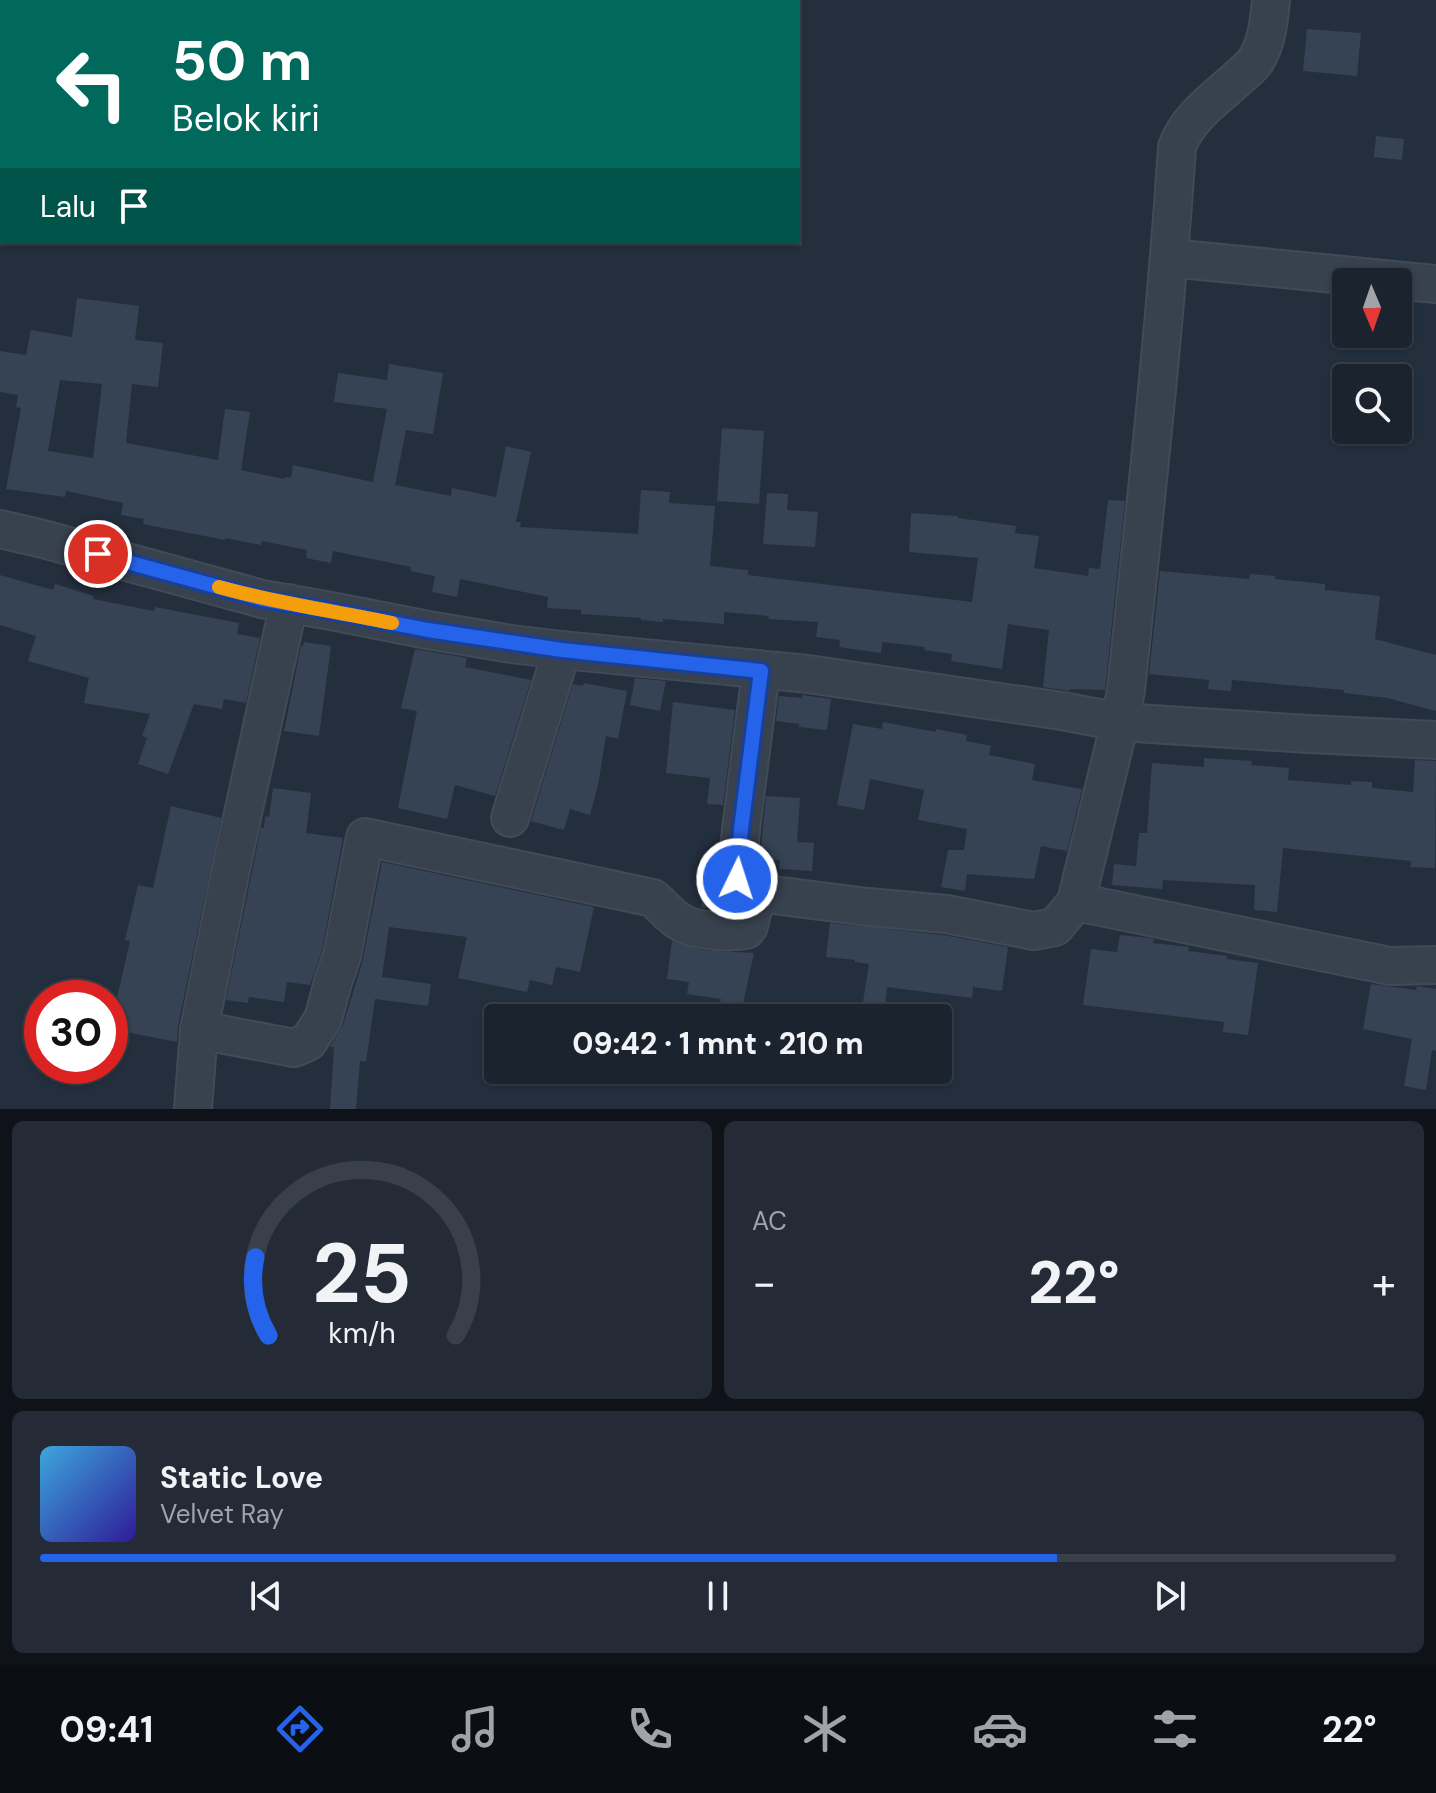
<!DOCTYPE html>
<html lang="id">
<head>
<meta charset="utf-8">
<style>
  :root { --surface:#1b232e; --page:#242b36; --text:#f1f3f6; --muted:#a0a4aa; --line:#39404a; --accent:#2563eb }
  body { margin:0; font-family:"DM Sans",sans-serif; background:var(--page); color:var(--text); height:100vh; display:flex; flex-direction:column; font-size:30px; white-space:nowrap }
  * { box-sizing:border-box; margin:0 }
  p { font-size:26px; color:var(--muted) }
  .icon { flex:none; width:44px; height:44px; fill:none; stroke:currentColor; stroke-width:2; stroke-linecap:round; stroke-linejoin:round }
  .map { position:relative; height:1109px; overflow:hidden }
  .sheet { display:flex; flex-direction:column; gap:12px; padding:12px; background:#0f1319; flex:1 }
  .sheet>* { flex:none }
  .top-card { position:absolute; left:0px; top:0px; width:800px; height:244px; box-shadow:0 2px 6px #0004,0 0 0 2px var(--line); background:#00695c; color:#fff; overflow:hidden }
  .needle { width:52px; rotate:178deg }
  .tools { position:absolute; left:1332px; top:268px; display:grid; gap:16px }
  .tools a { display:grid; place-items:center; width:80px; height:80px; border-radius:8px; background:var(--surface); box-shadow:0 2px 6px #0004,0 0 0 2px var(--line); font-size:40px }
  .speed { position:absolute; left:24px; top:980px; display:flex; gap:16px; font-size:40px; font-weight:700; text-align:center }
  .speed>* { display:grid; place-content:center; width:104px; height:104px; border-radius:50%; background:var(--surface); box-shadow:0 2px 6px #0004,0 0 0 2px var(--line); line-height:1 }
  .speed .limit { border:12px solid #d22; background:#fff; color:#111 }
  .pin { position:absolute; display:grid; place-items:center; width:68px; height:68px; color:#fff; margin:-34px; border:4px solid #fff; border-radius:50%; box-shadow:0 2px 8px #0007 }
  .me { position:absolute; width:88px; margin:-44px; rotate:4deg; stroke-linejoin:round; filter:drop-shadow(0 0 6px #0008) }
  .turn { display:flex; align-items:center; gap:28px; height:168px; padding:0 40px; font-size:36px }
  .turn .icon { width:104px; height:104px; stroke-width:2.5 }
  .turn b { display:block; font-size:56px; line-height:68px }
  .then { display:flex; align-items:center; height:76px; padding:0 40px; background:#0003; gap:16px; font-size:30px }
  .big { font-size:60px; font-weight:800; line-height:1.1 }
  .sheet .card { flex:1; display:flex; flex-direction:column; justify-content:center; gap:12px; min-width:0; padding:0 28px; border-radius:12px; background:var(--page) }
  .sheet .dial { align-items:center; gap:0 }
  .dial svg { height:208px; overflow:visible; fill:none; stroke:var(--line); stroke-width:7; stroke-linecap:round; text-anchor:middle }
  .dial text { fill:var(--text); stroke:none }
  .song { display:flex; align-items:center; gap:24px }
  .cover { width:96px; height:96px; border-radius:12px; background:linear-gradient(135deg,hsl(200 70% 55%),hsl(250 70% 35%)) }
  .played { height:8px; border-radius:4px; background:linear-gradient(90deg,var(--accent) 75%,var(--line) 75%) }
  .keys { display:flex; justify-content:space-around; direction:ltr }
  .heat { display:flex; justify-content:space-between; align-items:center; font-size:44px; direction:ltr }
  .sheet .tiles { flex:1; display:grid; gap:12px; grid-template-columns:1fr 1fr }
  .card:last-child { grid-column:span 2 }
  .trip { position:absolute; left:484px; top:1004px; width:468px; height:80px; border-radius:8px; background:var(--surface); box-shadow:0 2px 6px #0004,0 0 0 2px var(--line); font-weight:800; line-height:80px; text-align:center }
  .menu { display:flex; height:128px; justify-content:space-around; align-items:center; background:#0b0e12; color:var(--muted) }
  .menu .icon { width:56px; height:56px }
  .menu .on { color:var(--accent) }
  .menu b { font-size:36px; color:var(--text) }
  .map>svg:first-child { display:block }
  .building { fill:#364354; fill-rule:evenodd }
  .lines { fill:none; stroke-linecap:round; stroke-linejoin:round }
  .minor-casing { stroke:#414a57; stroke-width:40 }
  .minor { stroke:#38414e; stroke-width:36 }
  .route-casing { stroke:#184099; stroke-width:20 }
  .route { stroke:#2563eb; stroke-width:14 }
  .slow { stroke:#f59e0b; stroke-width:14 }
</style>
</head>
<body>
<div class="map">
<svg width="1436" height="1109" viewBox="0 0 1436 1109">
  <rect width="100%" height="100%" fill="#242f3e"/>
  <g class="building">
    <polygon points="1307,29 1361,33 1357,76 1303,71"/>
    <polygon points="1376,136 1404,139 1402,160 1374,157"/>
    <path d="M77 298 139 306 135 340 163 343 158 387 132 384 126 443 218 460 225 409 250 412 241 470 284 479 285 477 291 478 293 465 373 482 387 409 334 402 338 373 387 380 389 364 443 373 433 434 406 430 395 485 451 496 452 488 496 497 506 446 531 452 516 522H521L520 527 638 534 641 490 670 492 669 503 715 506 710 566 748 570V575L972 602 978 558 909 552 911 513 958 516V518L1016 526 1015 533 1039 536 1034 568 1088 576 1089 568 1100 569 1108 500 1125 501 1105 690 1070 689V691L1043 687 1049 630 1008 624 1002 669 951 661 952 654 924 650 925 647 882 642 881 653 839 647 840 640 816 637 818 622 768 619 769 616 724 612V624L663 619V622L641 620V618L581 614V610L547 608 548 597 460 579 457 597 432 592 435 576 410 571 411 567 333 551 331 563 306 558 307 550 262 541 261 545 225 538V540L143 524 144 519 121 515 123 503 66 491 65 497 6 489 21 408 16 407 18 395 0 392V351L26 355 31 330 72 337ZM60 380 102 384 93 458 48 451Z"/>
    <polygon points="722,428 764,431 759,504 717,501"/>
    <polygon points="767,493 788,494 787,510 818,512 815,547 763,544"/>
    <polygon points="1160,571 1249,579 1250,574 1275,576 1275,579 1325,584 1325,590 1380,596 1375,639 1436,655 1436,711 1387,698 1344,693 1344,690 1232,680 1231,691 1208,689 1209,680 1149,674"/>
    <polygon points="0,575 53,590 55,584 94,596 93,599 154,611 155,607 239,623 237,634 260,638 246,703 224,699 222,709 194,704 168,774 138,764 147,738 142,736 150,714 84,703 89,678 28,661 36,636 0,625"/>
    <polygon points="304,642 331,646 319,736 284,731 301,646 303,646"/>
    <polygon points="415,649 467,658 465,667 531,680 495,796 455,785 447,819 398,808 417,711 401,708"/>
    <polygon points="635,678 666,681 660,711 630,705"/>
    <polygon points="584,683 627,691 618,739 606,736 598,785 590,815 570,809 564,830 531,821 573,684 583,686"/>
    <polygon points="802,695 831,699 827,730 799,727 799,724 776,721 779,696 802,698"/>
    <polygon points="673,702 735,710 723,805 707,804 710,778 666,773"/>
    <polygon points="883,722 936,732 936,729 967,735 966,741 991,746 989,755 1035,764 1032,780 1082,789 1067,851 1041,846 1034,879 967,874 965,891 941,887 948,850 964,850 967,829 918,820 924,790 870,779 864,810 837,805 853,724 882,729"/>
    <polygon points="1204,758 1252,761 1251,765 1289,768 1288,780 1351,785 1351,781 1372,782 1372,788 1413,792 1415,760 1436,761 1435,868 1410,867 1411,861 1283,848 1277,912 1254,910 1255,885 1163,880 1162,889 1112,885 1114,864 1136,866 1139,833 1147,833 1152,763 1204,767"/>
    <polygon points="273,788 311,793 306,833 343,838 322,951 310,985 287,982 284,1002 249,997 248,1003 226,1000 261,827 264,828 265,816 269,817"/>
    <polygon points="766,796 800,798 797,842 814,843 812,871 779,869 780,860 760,859"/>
    <polygon points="171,806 221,818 178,1026 177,1042 110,1029 130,941 125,940 138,885 153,888"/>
    <polygon points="382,862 594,907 580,972 556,967 552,985 530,980 527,992 458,978 467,937 389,927 382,977 431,984 428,1006 375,999 366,1062 360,1061 356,1109 330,1109 334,1047 330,1047 343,1025 362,963"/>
    <polygon points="705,875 716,876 720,891 728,901 726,901 725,910 701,907"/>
    <polygon points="830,923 943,935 1008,947 1002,991 973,987 972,998 887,987 885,1005 863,1002 869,964 855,962 855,960 826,957"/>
    <polygon points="1120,935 1150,938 1154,939 1153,943 1189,947 1188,951 1227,956 1227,959 1258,963 1248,1035 1223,1032 1224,1022 1083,1005 1091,949 1117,952"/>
    <polygon points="672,941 702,950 754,953 740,1018 716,1018 721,999 687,994 689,982 667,979"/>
    <polygon points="1371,984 1416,990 1417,986 1436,989 1436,1051 1432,1050 1426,1090 1404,1086 1412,1039 1363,1029"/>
  </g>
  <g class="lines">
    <defs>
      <g id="minor">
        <polyline points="1170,258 1436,284"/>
        <polyline points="0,529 43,539 262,599 331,611 428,630 511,644 562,650 808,674 1062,711 1120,722 1309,734 1436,740"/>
        <path d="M761 671 741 829 737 875 740 884 745 888 757 893 868 907 946 914 1034 931 1055 927 1076 902 1120 722 1126 690C1145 509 1165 329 1177 147 1187 118 1216 98 1238 78 1244 72 1252 67 1256 60 1267 42 1269 21 1271 0"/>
        <polyline points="510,818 562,650"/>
        <polyline points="1076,902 1390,966 1436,965"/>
        <path d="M199 1030 294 1048 308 1042 323 1019 333 982 342 956 365 837 653 898C663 906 670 917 682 923 696 931 731 933 746 930L749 926 757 893"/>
        <polyline points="193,1109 199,1030 233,859 289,603"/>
      </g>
    </defs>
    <use href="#minor" class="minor-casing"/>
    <use href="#minor" class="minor"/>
  </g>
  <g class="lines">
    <defs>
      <polyline id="route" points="98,554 262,599 331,611 428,630 562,650 761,671 741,829 737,879"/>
    </defs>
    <use href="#route" class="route-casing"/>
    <use href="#route" class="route"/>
    <path class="slow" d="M219 587C276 603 334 611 392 623"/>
  </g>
</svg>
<div class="tools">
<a><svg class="needle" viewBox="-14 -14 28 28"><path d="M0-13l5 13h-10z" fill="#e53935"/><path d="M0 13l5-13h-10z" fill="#a0a4aa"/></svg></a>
<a><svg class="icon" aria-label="search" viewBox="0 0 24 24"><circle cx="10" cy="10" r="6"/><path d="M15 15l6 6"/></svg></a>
</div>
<div class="speed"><div class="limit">30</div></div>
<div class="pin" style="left:98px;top:554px;background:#d93025"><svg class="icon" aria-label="arrive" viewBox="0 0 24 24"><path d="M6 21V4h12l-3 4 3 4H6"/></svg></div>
<svg class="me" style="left:737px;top:879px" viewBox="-20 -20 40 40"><circle r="17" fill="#2563eb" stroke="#fff" stroke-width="3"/><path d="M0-11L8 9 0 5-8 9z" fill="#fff"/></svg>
<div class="trip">09:42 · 1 mnt · 210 m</div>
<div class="top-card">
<div class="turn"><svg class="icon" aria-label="left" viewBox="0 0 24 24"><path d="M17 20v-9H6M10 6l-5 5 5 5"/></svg><div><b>50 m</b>Belok kiri</div></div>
<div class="then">Lalu<svg class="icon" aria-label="arrive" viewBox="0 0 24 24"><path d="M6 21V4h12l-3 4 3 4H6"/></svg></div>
</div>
</div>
<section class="sheet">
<div class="tiles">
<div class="card dial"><svg viewBox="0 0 100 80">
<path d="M14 69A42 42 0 1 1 86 69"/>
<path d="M14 69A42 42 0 0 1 9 39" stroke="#2563eb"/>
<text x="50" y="56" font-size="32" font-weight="700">25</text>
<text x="50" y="72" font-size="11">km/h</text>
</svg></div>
<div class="card"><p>AC</p>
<div class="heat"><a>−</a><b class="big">22°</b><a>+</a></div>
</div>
<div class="card">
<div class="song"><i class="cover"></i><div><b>Static Love</b><p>Velvet Ray</p></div></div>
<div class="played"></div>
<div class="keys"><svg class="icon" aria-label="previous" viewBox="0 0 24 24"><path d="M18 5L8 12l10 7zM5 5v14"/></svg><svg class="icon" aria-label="pause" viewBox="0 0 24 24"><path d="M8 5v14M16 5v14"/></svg><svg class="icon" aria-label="next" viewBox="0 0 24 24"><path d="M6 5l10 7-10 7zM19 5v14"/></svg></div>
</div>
</div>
</section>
<nav class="menu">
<b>09:41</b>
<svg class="icon on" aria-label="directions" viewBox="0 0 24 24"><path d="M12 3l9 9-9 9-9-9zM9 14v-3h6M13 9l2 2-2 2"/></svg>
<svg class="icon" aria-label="music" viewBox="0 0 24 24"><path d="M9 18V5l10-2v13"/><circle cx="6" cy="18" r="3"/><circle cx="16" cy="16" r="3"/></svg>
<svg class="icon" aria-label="phone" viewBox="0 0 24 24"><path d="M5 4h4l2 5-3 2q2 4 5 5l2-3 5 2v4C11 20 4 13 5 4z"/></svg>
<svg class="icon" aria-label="climate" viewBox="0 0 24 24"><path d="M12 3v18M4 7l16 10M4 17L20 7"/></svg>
<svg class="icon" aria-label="car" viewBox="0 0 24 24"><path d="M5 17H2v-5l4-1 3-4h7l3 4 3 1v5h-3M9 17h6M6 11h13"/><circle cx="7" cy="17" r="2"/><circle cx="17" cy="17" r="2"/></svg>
<svg class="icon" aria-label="filters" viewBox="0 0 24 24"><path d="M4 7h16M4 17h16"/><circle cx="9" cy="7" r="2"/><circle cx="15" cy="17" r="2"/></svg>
<b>22°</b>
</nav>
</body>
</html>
